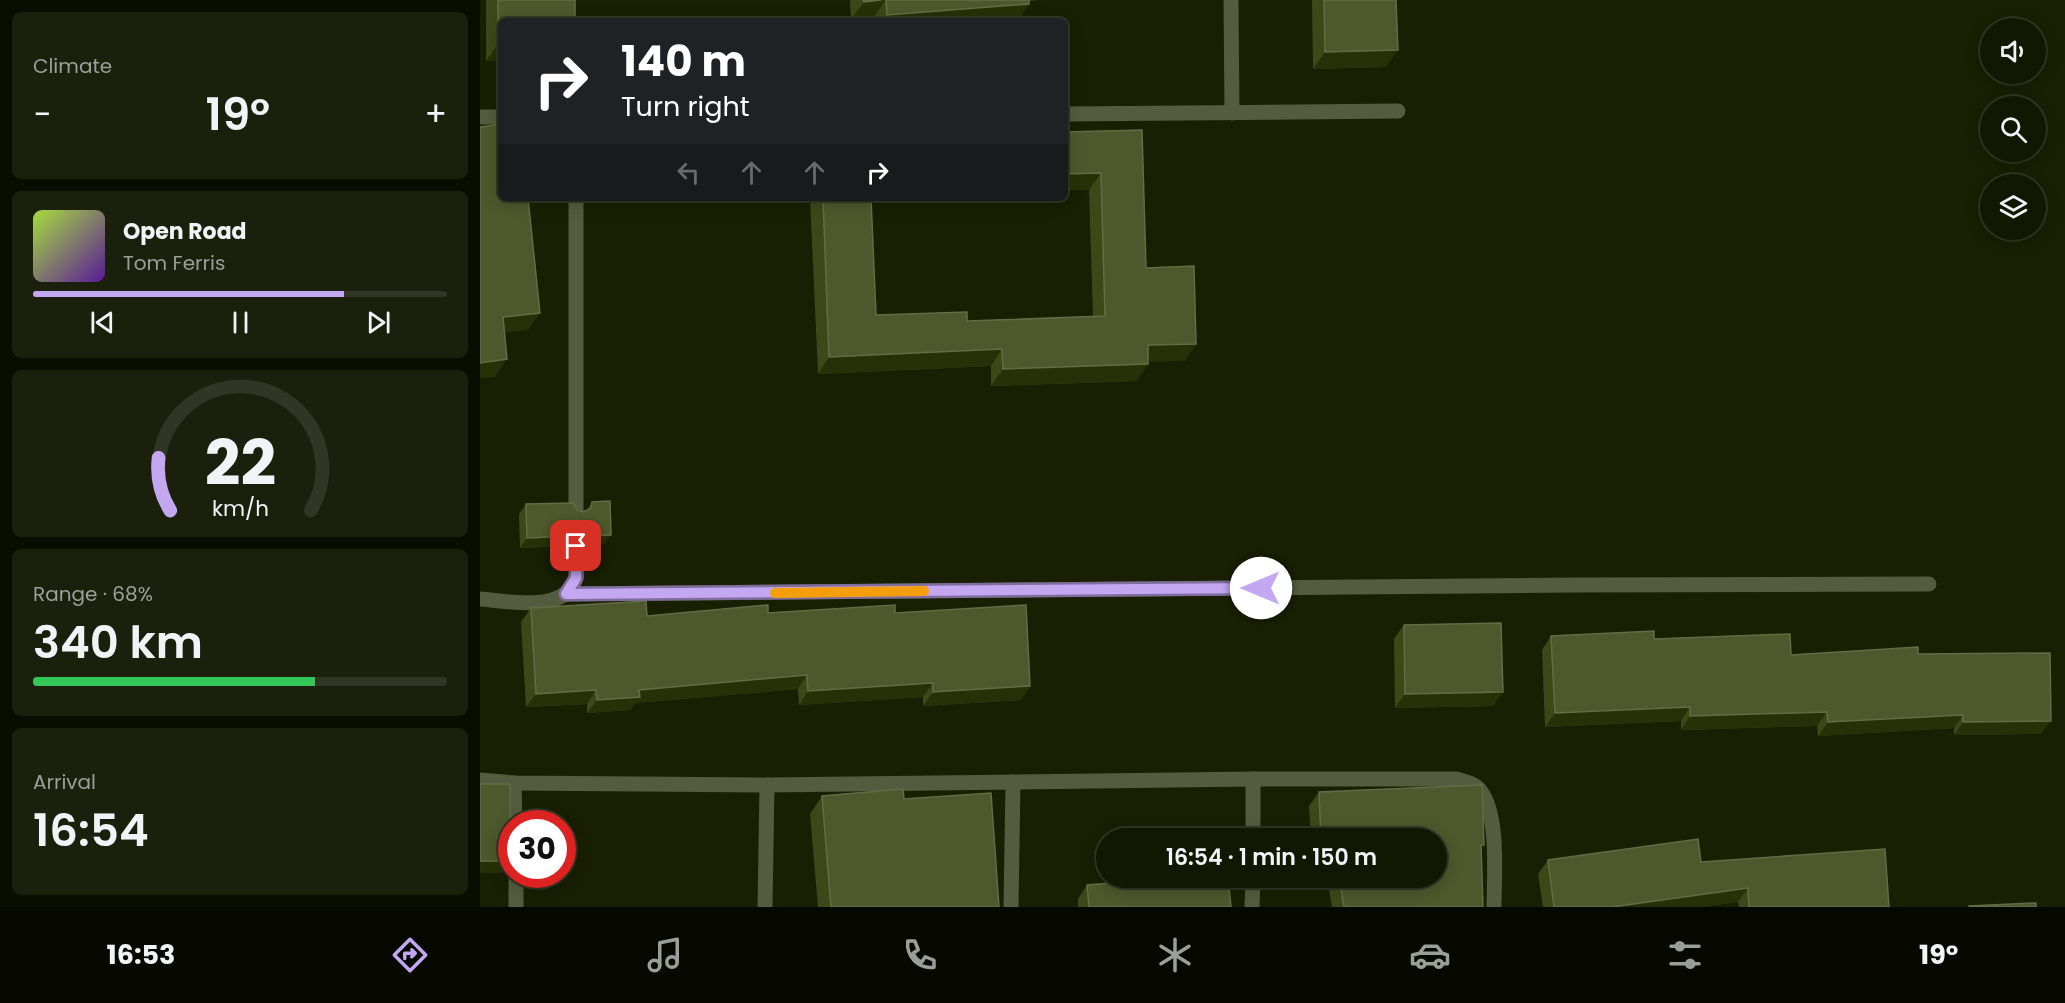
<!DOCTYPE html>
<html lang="en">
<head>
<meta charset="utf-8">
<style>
  :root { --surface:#121702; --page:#1b200c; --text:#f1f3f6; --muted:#9c9f99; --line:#313624; --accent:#c4a7f1 }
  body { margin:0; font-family:Poppins,sans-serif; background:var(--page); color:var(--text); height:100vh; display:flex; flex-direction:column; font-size:22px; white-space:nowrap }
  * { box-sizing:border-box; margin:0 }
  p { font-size:20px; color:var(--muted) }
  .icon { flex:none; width:33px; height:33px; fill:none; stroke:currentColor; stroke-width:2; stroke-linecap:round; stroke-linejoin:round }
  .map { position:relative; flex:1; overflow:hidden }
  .drawer { display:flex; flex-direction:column; gap:12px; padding:12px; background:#0a0d01; width:480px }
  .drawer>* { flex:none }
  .guide { position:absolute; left:18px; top:18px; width:570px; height:183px; border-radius:9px; box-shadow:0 3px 15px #0003,0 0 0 2px var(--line); background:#202124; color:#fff; overflow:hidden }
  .buttons { position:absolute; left:1500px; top:18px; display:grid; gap:12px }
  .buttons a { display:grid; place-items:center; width:66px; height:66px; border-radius:50%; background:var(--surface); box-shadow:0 3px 15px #0003,0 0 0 2px var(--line); font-size:30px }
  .speed { position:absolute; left:18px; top:810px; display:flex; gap:12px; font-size:30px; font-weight:700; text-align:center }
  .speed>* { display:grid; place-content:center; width:78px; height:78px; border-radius:50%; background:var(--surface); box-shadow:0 3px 15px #0003,0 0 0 2px var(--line); line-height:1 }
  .speed .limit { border:9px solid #d22; background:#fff; color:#111 }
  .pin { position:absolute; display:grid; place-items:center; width:51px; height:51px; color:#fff; margin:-26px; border-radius:12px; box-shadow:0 3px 9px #0006 }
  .me { position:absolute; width:66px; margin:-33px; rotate:270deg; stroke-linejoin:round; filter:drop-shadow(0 0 4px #0008) }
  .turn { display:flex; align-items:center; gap:21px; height:126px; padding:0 24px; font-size:27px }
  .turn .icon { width:78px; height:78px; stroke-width:2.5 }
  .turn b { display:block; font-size:42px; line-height:51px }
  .lanes { display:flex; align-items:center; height:57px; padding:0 24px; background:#0003; justify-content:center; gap:30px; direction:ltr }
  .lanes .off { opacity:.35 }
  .big { font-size:45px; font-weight:600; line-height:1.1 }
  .drawer .widget { flex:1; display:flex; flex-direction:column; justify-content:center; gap:9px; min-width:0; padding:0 21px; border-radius:9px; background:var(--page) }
  .drawer .dial { align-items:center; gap:0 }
  .dial svg { height:156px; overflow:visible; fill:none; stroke:var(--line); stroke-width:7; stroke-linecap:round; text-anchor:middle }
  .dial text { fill:var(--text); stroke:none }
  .song { display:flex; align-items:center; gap:18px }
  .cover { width:72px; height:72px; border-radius:9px; background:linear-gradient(135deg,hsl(80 70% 55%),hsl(270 70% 35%)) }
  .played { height:6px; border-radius:3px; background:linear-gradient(90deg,var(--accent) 75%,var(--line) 75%) }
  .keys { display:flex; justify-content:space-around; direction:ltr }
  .heat { display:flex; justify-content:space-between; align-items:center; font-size:33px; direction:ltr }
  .charge { height:9px; border-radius:4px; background:linear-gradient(90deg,#34c759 68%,var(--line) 0) }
  .trip { position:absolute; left:616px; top:828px; width:351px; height:60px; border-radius:30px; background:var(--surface); box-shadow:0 3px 15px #0003,0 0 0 2px var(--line); font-weight:600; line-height:60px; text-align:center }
  .dock { display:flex; height:96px; justify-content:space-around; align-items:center; background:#070901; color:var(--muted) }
  .dock .icon { width:42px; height:42px }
  .dock .active { color:var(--accent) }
  .dock b { font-size:27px; color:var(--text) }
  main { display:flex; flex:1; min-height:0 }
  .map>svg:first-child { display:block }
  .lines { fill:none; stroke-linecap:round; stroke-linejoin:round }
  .street { stroke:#535c3e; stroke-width:15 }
  .wall { fill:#3d4819 }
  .shaded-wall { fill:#273108 }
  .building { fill:#4d582c; stroke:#636d45; stroke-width:1.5 }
  .route-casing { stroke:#7f6d9d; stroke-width:15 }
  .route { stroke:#c4a7f1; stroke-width:10 }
  .slow { stroke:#f59e0b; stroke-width:10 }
</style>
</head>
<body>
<main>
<section class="drawer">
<div class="widget"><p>Climate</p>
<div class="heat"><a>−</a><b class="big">19°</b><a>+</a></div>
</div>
<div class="widget">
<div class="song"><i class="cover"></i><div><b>Open Road</b><p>Tom Ferris</p></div></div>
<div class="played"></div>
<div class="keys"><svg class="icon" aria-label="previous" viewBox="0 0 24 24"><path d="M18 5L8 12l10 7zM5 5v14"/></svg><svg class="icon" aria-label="pause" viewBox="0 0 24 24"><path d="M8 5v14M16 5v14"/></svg><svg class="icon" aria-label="next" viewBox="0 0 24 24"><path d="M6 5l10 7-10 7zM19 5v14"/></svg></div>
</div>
<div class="widget dial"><svg viewBox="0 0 100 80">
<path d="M14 69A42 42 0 1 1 86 69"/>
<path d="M14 69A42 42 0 0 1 8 42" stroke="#c4a7f1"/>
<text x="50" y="56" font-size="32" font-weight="700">22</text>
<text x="50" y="72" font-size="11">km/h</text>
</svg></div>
<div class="widget"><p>Range · 68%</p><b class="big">340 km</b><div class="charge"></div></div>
<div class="widget"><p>Arrival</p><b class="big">16:54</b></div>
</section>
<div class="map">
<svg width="1585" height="907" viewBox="0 0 1585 907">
  <rect width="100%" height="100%" fill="#181f03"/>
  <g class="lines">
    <g class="street">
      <polyline points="751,0 752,113"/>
      <polyline points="585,114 918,111"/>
      <polyline points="0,117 21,117"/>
      <polyline points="96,512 96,198"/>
      <polyline points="86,594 1093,585 1449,584"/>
      <path d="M0 599C29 601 85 614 96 578 98 569 96 555 96 546"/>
      <path d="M0 780 34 783 287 785 773 779H977C983 781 994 783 998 788 1020 811 1014 876 1014 907"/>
      <polyline points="34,783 35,824"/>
      <polyline points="773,838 773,779"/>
      <polyline points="36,874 36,907"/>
      <polyline points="285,907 287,785"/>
      <polyline points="531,907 533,782"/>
      <polyline points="772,907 773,878"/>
    </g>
  </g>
  <g class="wall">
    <polygon points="6,0 95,0 21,61 6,61"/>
    <polygon points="370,0 559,0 549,1 549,4 537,21 394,21 394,17 371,19"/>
    <polygon points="832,0 916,0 906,67 833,69"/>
    <polygon points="662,130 666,268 705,361 668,361 657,381 511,386 511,366 338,374 330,198 391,198 396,315 487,321 613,317 609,190 585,190 585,132"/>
    <polygon points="112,502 124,544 106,545 101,538 95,536 91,539 86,546 40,548 39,514 46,504 97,510 103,512 107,510"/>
    <polygon points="51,608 167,616 288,613 415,613 550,686 541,700 443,706 443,697 319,705 318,689 155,703 150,710 107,713 107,704 46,707 41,622"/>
    <polygon points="924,625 1013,706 915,708 914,639"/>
    <polygon points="1071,636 1174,639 1311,655 1438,654 1561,734 1474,735 1474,728 1338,736 1337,726 1201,730 1201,721 1065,727 1062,650"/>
    <polygon points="839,792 1001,849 1003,907 852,907 847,878 957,878 957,838 831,838 829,806"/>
    <polygon points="342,796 424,799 519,907 338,907 330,814"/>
    <polygon points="1068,860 1221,862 1409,907 1259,907 1258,902 1221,907 1063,907 1058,874"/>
    <polygon points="607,885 751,907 598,907 598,899"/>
  </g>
  <g class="shaded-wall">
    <polygon points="406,0 394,17 371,19 384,2"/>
    <polygon points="549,4 537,21 403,21 407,15"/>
    <polygon points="18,44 21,44 21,61 6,61"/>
    <polygon points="918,50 906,67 833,69 845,52"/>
    <polygon points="621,173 609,190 585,190 585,174"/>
    <polygon points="60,313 48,330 10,334 23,317"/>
    <polygon points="716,344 705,361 656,362 668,345"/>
    <polygon points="522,349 511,366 338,374 349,357"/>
    <polygon points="27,359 15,377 0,378 0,363"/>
    <polygon points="668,364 657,381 511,386 523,369"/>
    <polygon points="102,527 108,528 101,538 95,536 91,539 86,546 40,548 47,538 95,531"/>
    <polygon points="131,535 124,544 106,545 112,536"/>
    <polygon points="327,675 318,689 155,703 150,710 107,713 117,700 159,690"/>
    <polygon points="453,683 443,697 319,705 328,691"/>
    <polygon points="550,686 541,700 443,706 453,692"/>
    <polygon points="116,690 107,704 46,707 56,694"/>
    <polygon points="1023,692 1013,706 915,708 925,694"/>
    <polygon points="1210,707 1201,721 1065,727 1075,713"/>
    <polygon points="1347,712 1337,726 1201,730 1210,716"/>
    <polygon points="1483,715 1474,728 1338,736 1348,722"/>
    <polygon points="1571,721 1561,734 1474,735 1483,722"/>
    <polygon points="0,861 30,861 22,873 0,873"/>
    <polygon points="1268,888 1258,902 1221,907 1132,907"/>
  </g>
  <g class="building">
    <polygon points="18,0 95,0 95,21 21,21 21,44 18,44"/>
    <polygon points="383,0 401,0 384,2"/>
    <polygon points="406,0 549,0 549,4 407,15"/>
    <polygon points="844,0 916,0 918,50 845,52"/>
    <polygon points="21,124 21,198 48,198 60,313 23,317 27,359 0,363 0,127"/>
    <polygon points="662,130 666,268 714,266 716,344 668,345 668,364 523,369 522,349 349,357 343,198 391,198 396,315 487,312 487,321 625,316 621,173 585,174 585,132"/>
    <polygon points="130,501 131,535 112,536 108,528 102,527 95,531 93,536 47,538 46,504 93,503 97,510 103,512 111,508 112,502"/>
    <polygon points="166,601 167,616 288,605 288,613 415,605 415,613 546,605 550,686 453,692 453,683 328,691 327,675 159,690 160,697 117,700 116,690 56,694 51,608"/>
    <polygon points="1021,623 1023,692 925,694 924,625"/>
    <polygon points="1174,631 1174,639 1310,634 1311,655 1438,647 1438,654 1570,653 1571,721 1483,722 1483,715 1348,722 1347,712 1210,716 1210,707 1075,713 1071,636"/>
    <rect x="0" y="784" width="30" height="77"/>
    <polygon points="1002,785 1004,845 1001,845 1003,907 864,907 859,878 957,878 957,838 841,838 839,792"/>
    <polygon points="423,789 424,799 511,793 519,907 351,907 342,796"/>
    <polygon points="1218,839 1221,862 1405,849 1409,907 1269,907 1268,888 1132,907 1074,907 1068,860"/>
    <polygon points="697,878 748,878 751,907 609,907 607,885"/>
    <polygon points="1556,903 1556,907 1489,907 1489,906"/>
  </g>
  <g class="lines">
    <defs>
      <polyline id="route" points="96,546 96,578 86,594 781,588"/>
    </defs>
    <use href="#route" class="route-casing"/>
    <use href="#route" class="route"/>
    <polyline class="slow" points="295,593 444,591"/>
  </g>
</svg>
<div class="buttons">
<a><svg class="icon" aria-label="sound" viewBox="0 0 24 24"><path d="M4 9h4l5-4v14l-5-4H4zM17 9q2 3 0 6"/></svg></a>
<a><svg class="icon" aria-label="search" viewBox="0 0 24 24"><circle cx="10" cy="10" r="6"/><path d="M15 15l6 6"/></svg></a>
<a><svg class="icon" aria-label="layers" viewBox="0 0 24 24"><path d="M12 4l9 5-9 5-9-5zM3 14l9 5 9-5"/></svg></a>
</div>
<div class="speed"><div class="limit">30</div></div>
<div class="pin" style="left:96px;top:546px;background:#d93025"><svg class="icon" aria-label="arrive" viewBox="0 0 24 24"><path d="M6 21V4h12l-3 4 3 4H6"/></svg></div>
<svg class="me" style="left:781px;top:588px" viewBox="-20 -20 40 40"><circle r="19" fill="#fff"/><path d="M0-13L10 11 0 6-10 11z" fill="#c4a7f1"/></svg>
<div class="trip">16:54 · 1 min · 150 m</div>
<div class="guide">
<div class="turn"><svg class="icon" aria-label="right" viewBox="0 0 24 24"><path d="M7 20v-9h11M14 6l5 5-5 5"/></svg><div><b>140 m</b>Turn right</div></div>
<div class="lanes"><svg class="icon off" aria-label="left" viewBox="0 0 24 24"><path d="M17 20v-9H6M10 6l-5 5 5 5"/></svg><svg class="icon off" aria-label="ahead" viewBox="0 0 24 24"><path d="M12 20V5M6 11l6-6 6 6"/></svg><svg class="icon off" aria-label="ahead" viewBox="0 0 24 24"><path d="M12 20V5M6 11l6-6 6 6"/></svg><svg class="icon" aria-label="right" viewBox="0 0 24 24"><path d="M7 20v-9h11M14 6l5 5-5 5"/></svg></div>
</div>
</div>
</main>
<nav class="dock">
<b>16:53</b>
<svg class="icon active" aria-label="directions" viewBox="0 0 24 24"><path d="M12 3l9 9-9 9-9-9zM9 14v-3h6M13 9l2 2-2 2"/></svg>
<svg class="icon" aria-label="music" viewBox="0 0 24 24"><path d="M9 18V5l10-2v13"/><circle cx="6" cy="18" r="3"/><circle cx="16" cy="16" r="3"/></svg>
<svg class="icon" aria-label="phone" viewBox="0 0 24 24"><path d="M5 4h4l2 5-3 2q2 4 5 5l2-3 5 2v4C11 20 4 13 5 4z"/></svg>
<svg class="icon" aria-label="climate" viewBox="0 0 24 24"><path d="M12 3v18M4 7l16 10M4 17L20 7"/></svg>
<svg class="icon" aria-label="car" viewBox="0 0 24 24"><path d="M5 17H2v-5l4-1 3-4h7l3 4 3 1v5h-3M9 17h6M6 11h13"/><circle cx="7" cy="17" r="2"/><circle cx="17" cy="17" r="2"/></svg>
<svg class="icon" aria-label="filters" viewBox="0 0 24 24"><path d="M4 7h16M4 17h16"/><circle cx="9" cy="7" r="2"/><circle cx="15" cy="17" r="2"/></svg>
<b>19°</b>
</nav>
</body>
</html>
